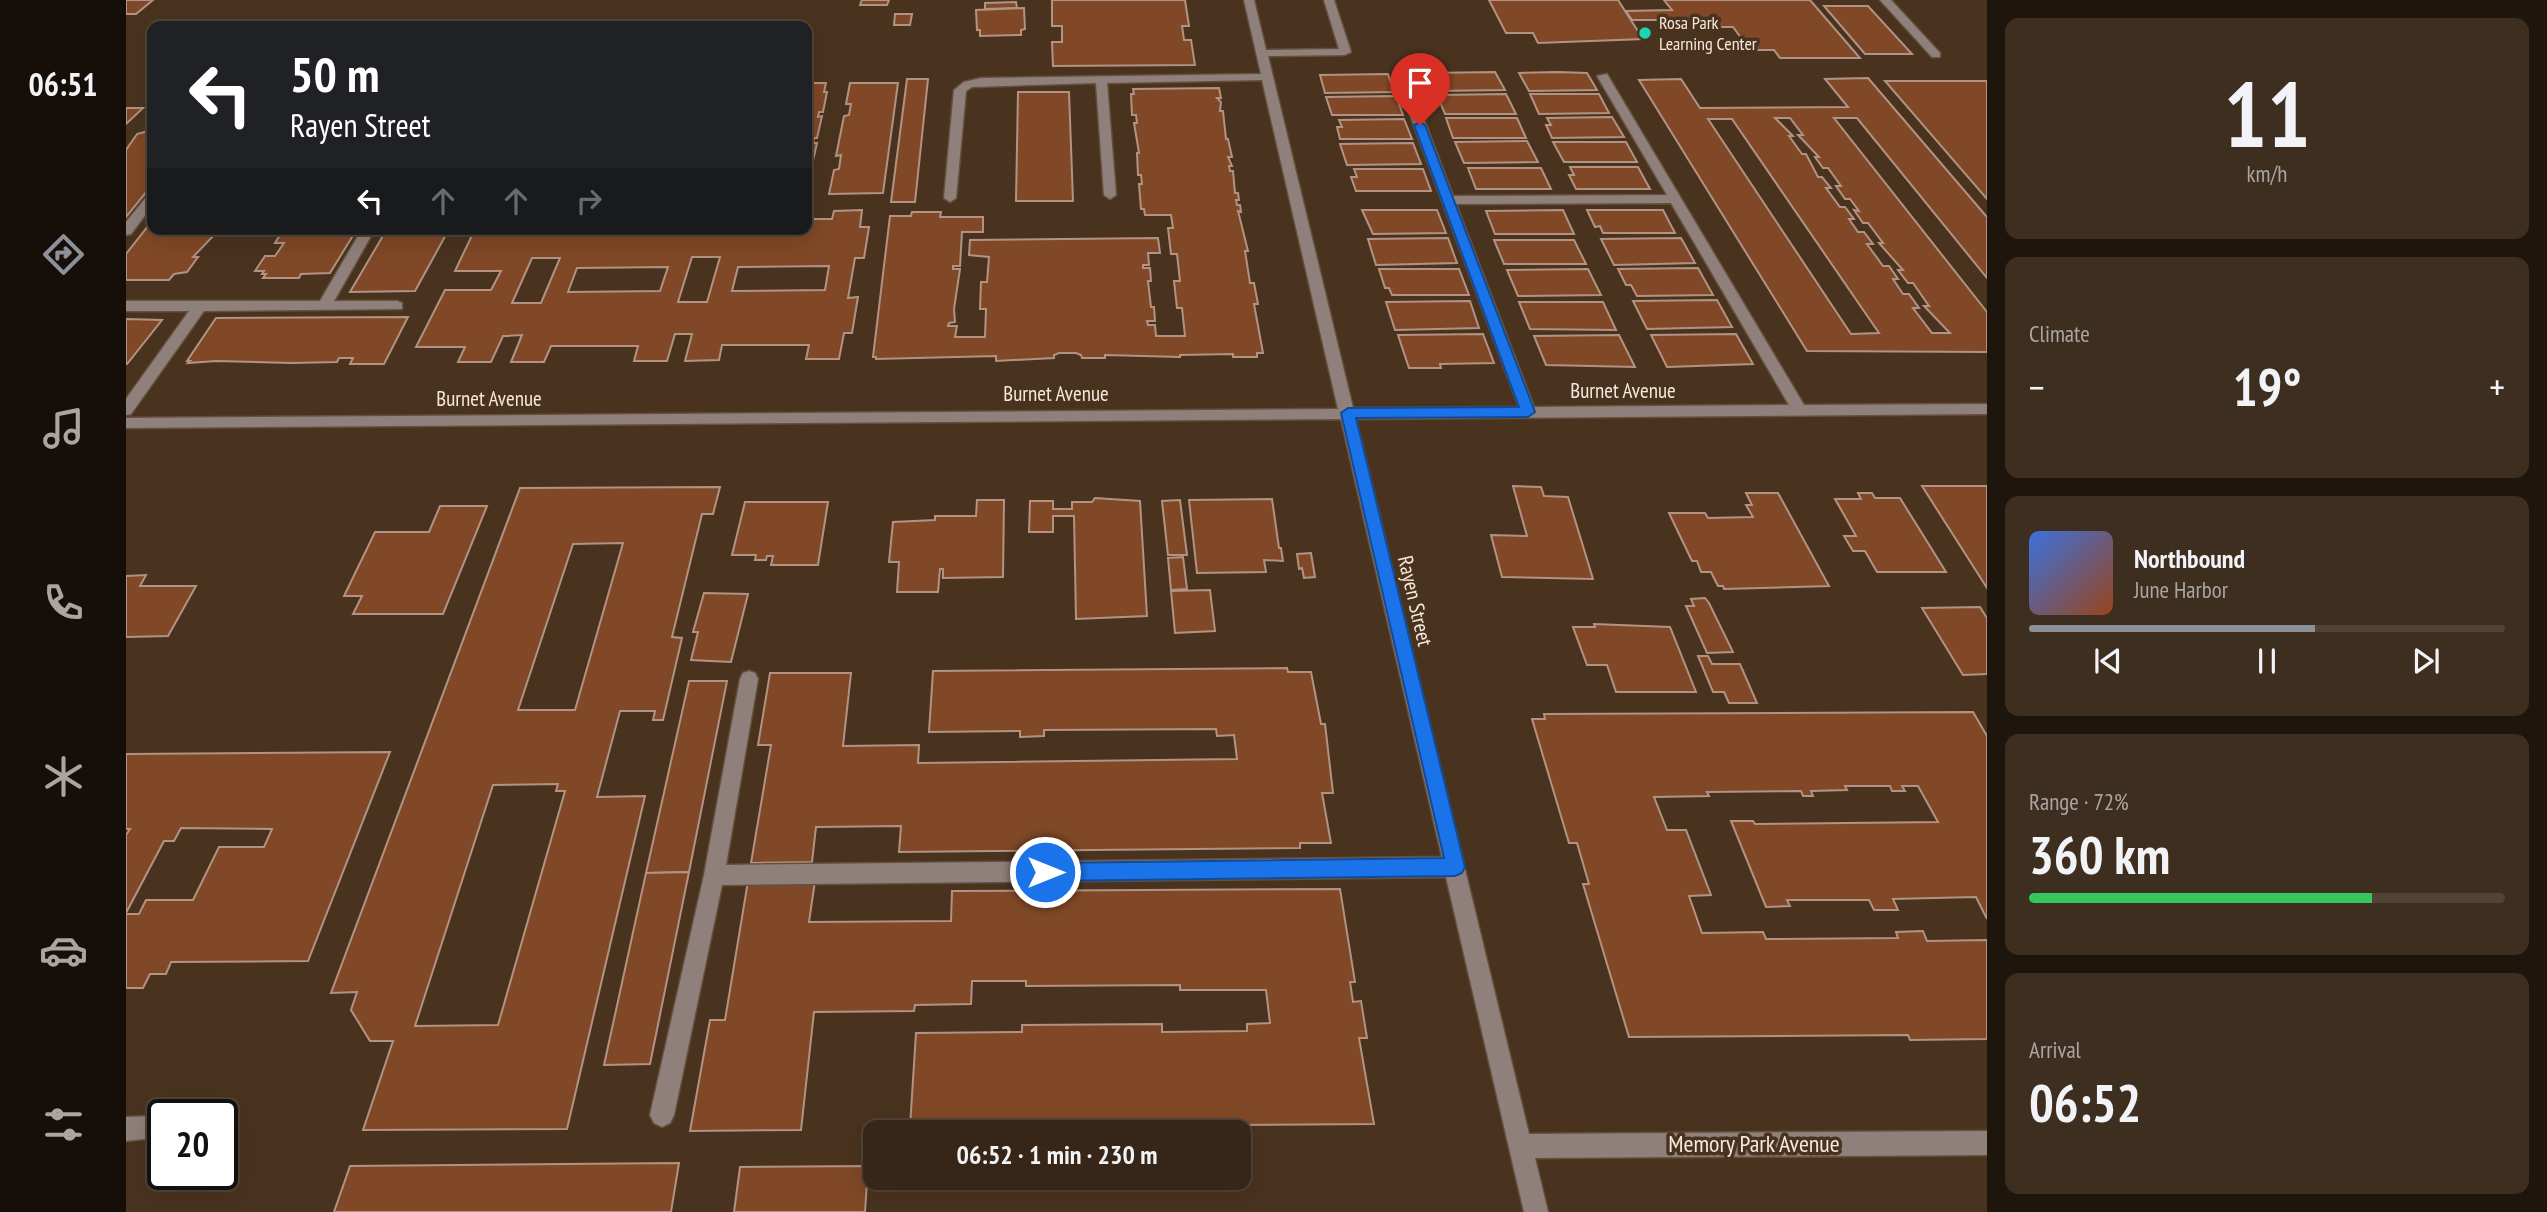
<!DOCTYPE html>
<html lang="en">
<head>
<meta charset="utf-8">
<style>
  :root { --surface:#372617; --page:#3e2e20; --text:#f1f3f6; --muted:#aaa5a1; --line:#514336; --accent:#8c9099 }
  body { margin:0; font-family:"PT Sans Narrow",sans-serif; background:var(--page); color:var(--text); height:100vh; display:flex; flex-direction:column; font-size:26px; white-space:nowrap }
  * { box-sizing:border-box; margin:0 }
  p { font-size:23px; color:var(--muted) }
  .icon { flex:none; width:38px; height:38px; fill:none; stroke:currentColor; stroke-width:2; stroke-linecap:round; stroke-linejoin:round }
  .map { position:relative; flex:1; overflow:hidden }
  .panel { display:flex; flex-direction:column; gap:18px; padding:18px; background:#1e150d; width:560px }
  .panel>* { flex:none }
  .top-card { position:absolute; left:21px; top:21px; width:665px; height:214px; border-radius:14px; box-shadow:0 7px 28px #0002,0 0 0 2px var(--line); background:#202124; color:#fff; overflow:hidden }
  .speed { position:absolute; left:21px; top:1099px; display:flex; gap:14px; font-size:35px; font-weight:700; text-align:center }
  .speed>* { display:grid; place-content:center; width:91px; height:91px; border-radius:50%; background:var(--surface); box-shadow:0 7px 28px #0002,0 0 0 2px var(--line); line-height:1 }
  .speed .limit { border:4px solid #111; border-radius:10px; background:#fff; color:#111 }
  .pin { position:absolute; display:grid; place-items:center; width:60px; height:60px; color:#fff; margin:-72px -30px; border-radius:50% 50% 50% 0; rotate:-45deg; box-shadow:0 0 7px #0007 }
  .pin .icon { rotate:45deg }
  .me { position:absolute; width:77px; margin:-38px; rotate:90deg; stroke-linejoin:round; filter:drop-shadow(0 0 5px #0008) }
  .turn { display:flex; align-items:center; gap:24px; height:147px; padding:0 28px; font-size:32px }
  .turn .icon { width:91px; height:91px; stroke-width:2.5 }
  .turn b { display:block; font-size:49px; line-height:60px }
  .lanes { display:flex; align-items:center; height:66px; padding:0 28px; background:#0003; justify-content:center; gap:35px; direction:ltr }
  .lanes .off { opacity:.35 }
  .big { font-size:52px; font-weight:800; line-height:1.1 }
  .panel .tile { flex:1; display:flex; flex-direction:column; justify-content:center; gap:10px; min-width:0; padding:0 24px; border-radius:14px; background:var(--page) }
  .panel .dial { align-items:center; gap:0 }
  .dial b { font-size:91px; line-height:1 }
  .song { display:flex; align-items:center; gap:21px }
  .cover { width:84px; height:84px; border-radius:10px; background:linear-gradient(135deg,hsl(220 70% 55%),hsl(20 70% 35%)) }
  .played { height:7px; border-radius:4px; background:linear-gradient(90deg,var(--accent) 60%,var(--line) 60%) }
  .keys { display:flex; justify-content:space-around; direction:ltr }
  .heat { display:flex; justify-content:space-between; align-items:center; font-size:38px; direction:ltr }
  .charge { height:10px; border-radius:5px; background:linear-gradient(90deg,#34c759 72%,var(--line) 0) }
  .trip { position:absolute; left:737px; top:1120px; width:388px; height:70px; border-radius:14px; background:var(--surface); box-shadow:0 7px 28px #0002,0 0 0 2px var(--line); font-weight:800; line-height:70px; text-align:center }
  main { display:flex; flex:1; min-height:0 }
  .dock { display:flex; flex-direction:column; width:126px; justify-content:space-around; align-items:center; background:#160f09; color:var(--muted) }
  .dock .icon { width:49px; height:49px }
  .dock .current { color:var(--accent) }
  .dock b { font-size:32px; color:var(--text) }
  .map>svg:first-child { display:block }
  .building { fill:#804826; stroke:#b29383; stroke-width:2; fill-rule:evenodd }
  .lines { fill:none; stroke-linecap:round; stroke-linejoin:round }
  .minor-casing { stroke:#65503d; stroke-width:3 }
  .minor { fill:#8f807b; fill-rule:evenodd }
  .route { fill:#1a73e8; stroke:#114b97; stroke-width:2 }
  .poi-dot { fill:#1bd5b1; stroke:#49331f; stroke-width:2.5 }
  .labels { text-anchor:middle; stroke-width:7; stroke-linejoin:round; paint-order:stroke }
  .far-poi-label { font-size:18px; fill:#f7e8dd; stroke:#49331f; text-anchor:start }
  .street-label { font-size:21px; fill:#f7e8dd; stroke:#49331f }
  .near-street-label { font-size:24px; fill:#f7e8dd; stroke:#49331f }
</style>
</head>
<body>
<main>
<nav class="dock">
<b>06:51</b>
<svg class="icon current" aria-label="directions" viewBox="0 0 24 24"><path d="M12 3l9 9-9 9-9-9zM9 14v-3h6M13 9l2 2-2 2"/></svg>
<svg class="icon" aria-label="music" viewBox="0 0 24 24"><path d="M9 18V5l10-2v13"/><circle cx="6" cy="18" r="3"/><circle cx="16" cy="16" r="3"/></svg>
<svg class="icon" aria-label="phone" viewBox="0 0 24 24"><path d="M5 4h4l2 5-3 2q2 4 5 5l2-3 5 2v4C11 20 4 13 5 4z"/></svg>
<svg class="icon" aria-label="climate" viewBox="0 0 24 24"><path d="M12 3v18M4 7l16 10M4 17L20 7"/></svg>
<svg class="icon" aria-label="car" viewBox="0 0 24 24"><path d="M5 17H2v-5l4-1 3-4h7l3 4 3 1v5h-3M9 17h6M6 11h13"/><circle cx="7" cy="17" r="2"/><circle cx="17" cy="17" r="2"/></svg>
<svg class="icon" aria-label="filters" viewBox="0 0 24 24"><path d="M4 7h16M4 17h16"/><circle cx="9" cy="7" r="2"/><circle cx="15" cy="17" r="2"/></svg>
</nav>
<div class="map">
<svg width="1861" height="1212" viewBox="0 0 1861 1212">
  <rect width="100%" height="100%" fill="#49331f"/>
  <g class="building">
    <polygon points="0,0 27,0 10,14 0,14"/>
    <polygon points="736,0 763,0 761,5 734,5"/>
    <polygon points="926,0 1059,0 1063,26 1056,26 1058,40 1065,40 1069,65 927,66 926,42 936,42 936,26 926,26"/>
    <polygon points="1363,0 1492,0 1517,39 1412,43 1407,33 1380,33"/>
    <polygon points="1538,0 1684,0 1734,58 1654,58 1648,50 1624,50 1607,27 1570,27 1565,20 1506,20 1500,11 1546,10"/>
    <polygon points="890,2 891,8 859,9 859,3"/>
    <polygon points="1698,6 1742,6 1786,54 1739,54"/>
    <polygon points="898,8 899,29 895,30 895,35 854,36 854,30 851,30 850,10"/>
    <polygon points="769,14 786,14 784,25 768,25"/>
    <polygon points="518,22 551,22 549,26 517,26"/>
    <polygon points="1369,72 1379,90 1309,91 1302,73"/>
    <polygon points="1432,72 1461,73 1471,90 1403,91 1393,73"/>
    <polygon points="1262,74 1268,92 1199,93 1194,75"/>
    <path d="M1742 78 1861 217V278L1731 118H1708L1861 312V352L1681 351 1513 80 1555 79 1574 108 1722 107 1699 79ZM1649 118H1664L1677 135H1672L1693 157H1689L1697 168H1702L1715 186H1710L1719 199H1724L1733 211 1728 210 1737 223H1742L1757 243H1753L1777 270H1772L1782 283H1787L1803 306H1798L1824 333H1806L1787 308H1793L1783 294H1777L1767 279H1772L1763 266H1757L1741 244H1747L1738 232H1732L1723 219H1728L1719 207H1714L1700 188H1705L1696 177H1692L1680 154H1676L1663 136H1667ZM1582 119H1606L1753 333 1725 334Z"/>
    <polygon points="781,79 802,79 789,202 765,202"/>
    <polygon points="1759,81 1861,81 1861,199"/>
    <polygon points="681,83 700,83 698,92 701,92 697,112 693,112 692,117 696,116 691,138 688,138 687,143 691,143 686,165 682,165 681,170 684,170 681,184"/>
    <polygon points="724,83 772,83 757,193 703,194 708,170 713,169 715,155 710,156 718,116 723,115 725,104 720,104"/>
    <polygon points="1093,88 1095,98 1091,98 1095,102 1094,111 1097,111 1100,139 1102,139 1106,157 1102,157 1106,166 1103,166 1104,171 1107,171 1109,193 1112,193 1113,200 1110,200 1111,205 1114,205 1115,212 1112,211 1122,251 1119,251 1124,283 1128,283 1132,304 1128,304 1137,353 1131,353 1131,357 1107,357 1107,354 1054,355 1054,357 979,355 979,358 956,358 955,355 950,353 933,353 928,355 928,358 870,361 870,356 750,359 750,357 747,357 764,216 785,216 786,212 815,212 814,217 857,217 857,232 836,232 834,266 827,266 827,269 834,269 828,309 829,322 823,323 822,326 831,326 829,337 859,337 860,309 854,309 855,282 861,282 863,257 843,255 844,240 1032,238 1034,253 1022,253 1023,265 1017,265 1017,268 1024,268 1025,281 1022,281 1025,307 1028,307 1029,321 1021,321 1022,325 1029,325 1030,336 1059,336 1056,308 1051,308 1048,281 1054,281 1051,254 1045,254 1042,228 1047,228 1045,215 1019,215 1018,209 1015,209 1013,184 1016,184 1015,175 1012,175 1011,153 1013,153 1008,123 1011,123 1010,115 1006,115 1005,94 1008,94 1007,89"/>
    <polygon points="892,92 943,92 947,201 890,201"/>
    <polygon points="1380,94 1390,114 1319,114 1311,95"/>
    <polygon points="1404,94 1473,94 1483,113 1413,114"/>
    <polygon points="1270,96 1277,115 1206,115 1200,97"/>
    <polygon points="0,108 17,108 0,124"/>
    <polygon points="1486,117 1498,137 1426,138 1420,125 1425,125 1421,118"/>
    <polygon points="1320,118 1391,118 1400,138 1327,138"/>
    <polygon points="1278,119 1286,139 1214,139 1211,127 1216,127 1213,120"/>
    <polygon points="22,131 26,131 26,185 0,217 0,150 11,134"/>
    <polygon points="1401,141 1412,162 1338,163 1329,142"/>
    <polygon points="1427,142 1500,142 1511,162 1438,162"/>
    <polygon points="1287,143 1295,164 1221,165 1214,144"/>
    <polygon points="1444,167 1512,167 1524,189 1450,189 1443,175 1448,175"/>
    <polygon points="1342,168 1415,168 1425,189 1350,189"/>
    <polygon points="1228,169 1297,169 1305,191 1230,191 1225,177 1231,177"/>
    <path d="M736 210 734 227H743L738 258H729L722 298 732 297 726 333H718L713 359H680L683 345H596L593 360 559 361 566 334H549L541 361H508L512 346H425L418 362H385L396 335 377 336 365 362H332L339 347H290L319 290H365L375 271H329L349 229 444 232 445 229H681V219H706L708 211ZM566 257H594L581 302H552ZM406 258H434L415 303H386ZM703 266 699 290 606 291 612 267ZM542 267 534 291 442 292 451 268Z"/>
    <polygon points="1236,210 1311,210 1320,233 1247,234"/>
    <polygon points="1437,210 1448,234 1369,234 1360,211"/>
    <polygon points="1461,210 1537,210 1549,233 1477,233 1474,226 1469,227"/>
    <polygon points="26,221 26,229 93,230 67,257 72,257 61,272 48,274 43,280 0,280 0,254"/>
    <polygon points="231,229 204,273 175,274 173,278 137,278 140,274 136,274 138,271 129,271 139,256 149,256 158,243 149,243 157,230"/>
    <polygon points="261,229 322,231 289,291 224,292"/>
    <polygon points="1322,238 1331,263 1250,265 1242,239"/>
    <polygon points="1555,238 1569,263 1488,265 1475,239"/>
    <polygon points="1368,240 1448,240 1460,264 1378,264"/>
    <polygon points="1572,268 1587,295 1511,296 1505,285 1500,285 1492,269"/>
    <polygon points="1253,269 1333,269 1343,295 1266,295 1263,288 1259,288"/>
    <polygon points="1462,269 1475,295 1392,296 1381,270"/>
    <polygon points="1591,300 1606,327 1521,329 1507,301"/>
    <polygon points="1344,301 1353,328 1269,330 1260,302"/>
    <polygon points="1393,302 1477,302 1490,330 1404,329"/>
    <polygon points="282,317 258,364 224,364 227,358 213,358 211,362 166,363 90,361 62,363 64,361 61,361 90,318"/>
    <polygon points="0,319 36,320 1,364 0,364"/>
    <polygon points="1357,334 1368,363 1314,364 1315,368 1283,368 1272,335"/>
    <polygon points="1610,334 1627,364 1541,367 1525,335"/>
    <polygon points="1493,335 1509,367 1420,365 1408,336"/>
    <polygon points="1387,486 1415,487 1418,496 1442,497 1467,579 1376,577 1365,535 1401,536"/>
    <polygon points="1796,486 1861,486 1861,588"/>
    <path d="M594 487 587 514H576L546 637 556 638 537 720H527L529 711H494L471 797 519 796 441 1129 237 1130 267 1041H244L225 1010 231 992 205 993 394 488ZM497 543 449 710H392L447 544ZM432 784 430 791H439L372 1025 289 1026 367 785Z"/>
    <polygon points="1620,493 1652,493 1703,586 1598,589 1597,586 1592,586 1585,572 1575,572 1571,561 1566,561 1543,513 1579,513 1582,518 1627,517 1620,505 1626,505"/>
    <polygon points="1732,493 1746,493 1749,498 1774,498 1820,572 1751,572 1739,551 1727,551 1718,536 1730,536 1709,499 1735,499"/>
    <polygon points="969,498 1014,501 1021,616 950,619 948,516 927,516 927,532 903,532 904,501 927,501 927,509 946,509 946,502 966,502"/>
    <polygon points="1146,499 1153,548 1155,548 1157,561 1138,560 1140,572 1071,573 1063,500"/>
    <polygon points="851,500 878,500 877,577 817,578 817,569 814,569 812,592 771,592 773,562 763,562 767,522 809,520 809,516 850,516"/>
    <polygon points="1054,500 1061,555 1042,555 1036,501"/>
    <polygon points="619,502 702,502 692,565 645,565 647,556 641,556 640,560 629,560 630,555 606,555"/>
    <polygon points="314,506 361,506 317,614 227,614 236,596 218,596 249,532 303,532"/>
    <polygon points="1185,553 1189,577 1178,578 1176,568 1173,569 1171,554"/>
    <polygon points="1057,557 1061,589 1045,590 1042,558"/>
    <polygon points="20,575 14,586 70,586 42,636 0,637 0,576"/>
    <polygon points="1084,590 1089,631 1049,633 1045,591"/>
    <polygon points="578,593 622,594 605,662 565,660 572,632 567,632"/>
    <polygon points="1579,598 1583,603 1607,652 1581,653 1560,606 1568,606 1565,599"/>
    <polygon points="1854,607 1861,618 1861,674 1837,675 1796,608"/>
    <polygon points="1468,624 1544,627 1570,692 1490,692 1481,665 1461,665 1447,627 1469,627"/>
    <polygon points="1572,656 1582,656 1586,664 1614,664 1631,703 1603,703 1598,692 1587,692"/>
    <polygon points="1161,668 1162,672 1185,672 1195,724 1199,724 1207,793 1196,793 1205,843 1174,843 1174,848 773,852 775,826 690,827 686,862 625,863 645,745 632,745 644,673 725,673 717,746 793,745 792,763 1111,759 1108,735 1091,736 1090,729 918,730 918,736 894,737 894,731 803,732 807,671"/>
    <polygon points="563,681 601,681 563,872 520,873"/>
    <polygon points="1847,712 1861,736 1861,919 1850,897 1767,899 1772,910 1748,910 1743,900 1661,900 1664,906 1640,907 1605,821 1627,821 1629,824 1812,822 1792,786 1776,786 1779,791 1766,791 1764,786 1719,786 1721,790 1685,791 1687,796 1677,796 1675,791 1581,792 1583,796 1528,797 1541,830 1560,830 1585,895 1563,896 1576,933 1637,932 1640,939 1772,938 1770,932 1797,931 1801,941 1861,940 1861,1039 1784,1040 1782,1035 1503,1037 1457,884 1463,884 1451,843 1443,843 1406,719 1419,719 1418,714"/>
    <polygon points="264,752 182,961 45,962 40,974 24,974 17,988 0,988 0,914 13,914 20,900 67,900 93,847 138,847 146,829 55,828 48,841 38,841 0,913 0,835 4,829 0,829 0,754"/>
    <polygon points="563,872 524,1064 478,1065 520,873"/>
    <polygon points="622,881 689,881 683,922 825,921 826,891 1214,889 1229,982 1224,982 1227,1002 1235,1001 1241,1038 1233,1038 1248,1124 784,1127 790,1033 896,1032 896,1025 1036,1024 1036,1032 1121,1031 1121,1024 1144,1023 1140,990 1054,990 1054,985 900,986 900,981 846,981 845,1004 789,1005 788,1011 688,1012 675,1130 564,1131 584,1020 599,1020"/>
    <polygon points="553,1163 545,1212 208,1212 224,1166"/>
    <polygon points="742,1166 739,1212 608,1212 614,1167"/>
  </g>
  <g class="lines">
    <defs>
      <g id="minor">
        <path d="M1118 0H1128L1140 50 1213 49 1198 0H1208L1225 52 1219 55 1142 56 1227 408 1393 407 1269 75 1275 72 1281 75 1327 196 1541 195 1471 76 1481 74 1678 405 1861 404V414L1230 419 1403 1134 1861 1131V1155L1409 1158 1422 1212H1398L1320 877 596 885 548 1115 544 1123 536 1127 528 1123 524 1115 578 875 614 679 617 673 623 671 629 673 632 679 600 865 1316 857 1215 419 0 428V418L1212 409 1136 80 981 83 990 195 984 199 978 195 970 83 846 87 840 91 830 198 824 202 818 198 828 90 838 82 855 78 1135 74ZM1545 203 1663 405 1408 407 1330 204Z"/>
        <polygon points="1754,0 1765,0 1814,53 1814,57 1806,57"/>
        <polygon points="26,194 26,206 5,234 0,235 0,222 22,195"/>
        <polygon points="236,229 249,229 208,301 271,301 276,303 276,309 78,311 5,414 0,415 0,399 63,311 0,311 0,301 194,301"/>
        <polygon points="31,1116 37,1119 37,1137 0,1141 0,1117"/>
      </g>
    </defs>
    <use href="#minor" class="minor-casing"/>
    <use href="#minor" class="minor"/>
  </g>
  <polygon class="route" points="1294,122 1299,125 1409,412 1402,417 1230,418 1339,867 1336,873 1329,876 919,881 912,878 910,872 912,865 919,863 1318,858 1215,413 1222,408 1393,407 1288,125"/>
  <circle class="poi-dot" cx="1519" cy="33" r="7"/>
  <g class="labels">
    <g class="far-poi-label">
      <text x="1533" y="29">Rosa Park<tspan x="1533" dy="21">Learning Center</tspan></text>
    </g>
    <g class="street-label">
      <text x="1497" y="398">Burnet Avenue</text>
      <text x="930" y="401">Burnet Avenue</text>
      <text x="363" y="406">Burnet Avenue</text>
      <text transform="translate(1289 601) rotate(77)" y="7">Rayen Street</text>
    </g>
    <g class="near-street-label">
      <text x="1628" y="1152">Memory Park Avenue</text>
    </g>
  </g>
</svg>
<div class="speed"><div class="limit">20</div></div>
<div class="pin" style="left:1294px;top:125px;background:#d93025"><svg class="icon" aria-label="arrive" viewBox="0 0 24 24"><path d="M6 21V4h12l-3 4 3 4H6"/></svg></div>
<svg class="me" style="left:919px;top:872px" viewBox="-20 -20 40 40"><circle r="17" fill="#1a73e8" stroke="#fff" stroke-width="3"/><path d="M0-11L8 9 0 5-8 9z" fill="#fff"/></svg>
<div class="trip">06:52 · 1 min · 230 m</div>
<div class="top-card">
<div class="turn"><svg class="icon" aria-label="left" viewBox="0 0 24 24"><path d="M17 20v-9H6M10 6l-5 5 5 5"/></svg><div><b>50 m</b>Rayen Street</div></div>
<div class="lanes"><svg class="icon" aria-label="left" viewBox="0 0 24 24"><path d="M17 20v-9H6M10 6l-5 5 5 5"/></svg><svg class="icon off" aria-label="ahead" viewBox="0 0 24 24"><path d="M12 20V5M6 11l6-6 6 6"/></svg><svg class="icon off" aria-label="ahead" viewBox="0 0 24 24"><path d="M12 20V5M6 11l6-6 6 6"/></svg><svg class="icon off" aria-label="right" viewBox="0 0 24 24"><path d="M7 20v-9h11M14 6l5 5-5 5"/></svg></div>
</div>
</div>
<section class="panel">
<div class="tile dial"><b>11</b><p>km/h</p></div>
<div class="tile"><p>Climate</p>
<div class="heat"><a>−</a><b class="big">19°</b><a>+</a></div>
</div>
<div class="tile">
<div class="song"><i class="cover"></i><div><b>Northbound</b><p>June Harbor</p></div></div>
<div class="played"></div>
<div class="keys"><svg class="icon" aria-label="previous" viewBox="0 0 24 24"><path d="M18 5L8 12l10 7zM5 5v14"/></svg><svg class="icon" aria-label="pause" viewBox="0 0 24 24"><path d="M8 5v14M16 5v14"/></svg><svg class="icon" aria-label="next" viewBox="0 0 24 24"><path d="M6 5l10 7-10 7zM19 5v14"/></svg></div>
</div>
<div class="tile"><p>Range · 72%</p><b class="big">360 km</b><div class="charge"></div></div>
<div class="tile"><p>Arrival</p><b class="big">06:52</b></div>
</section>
</main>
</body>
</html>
